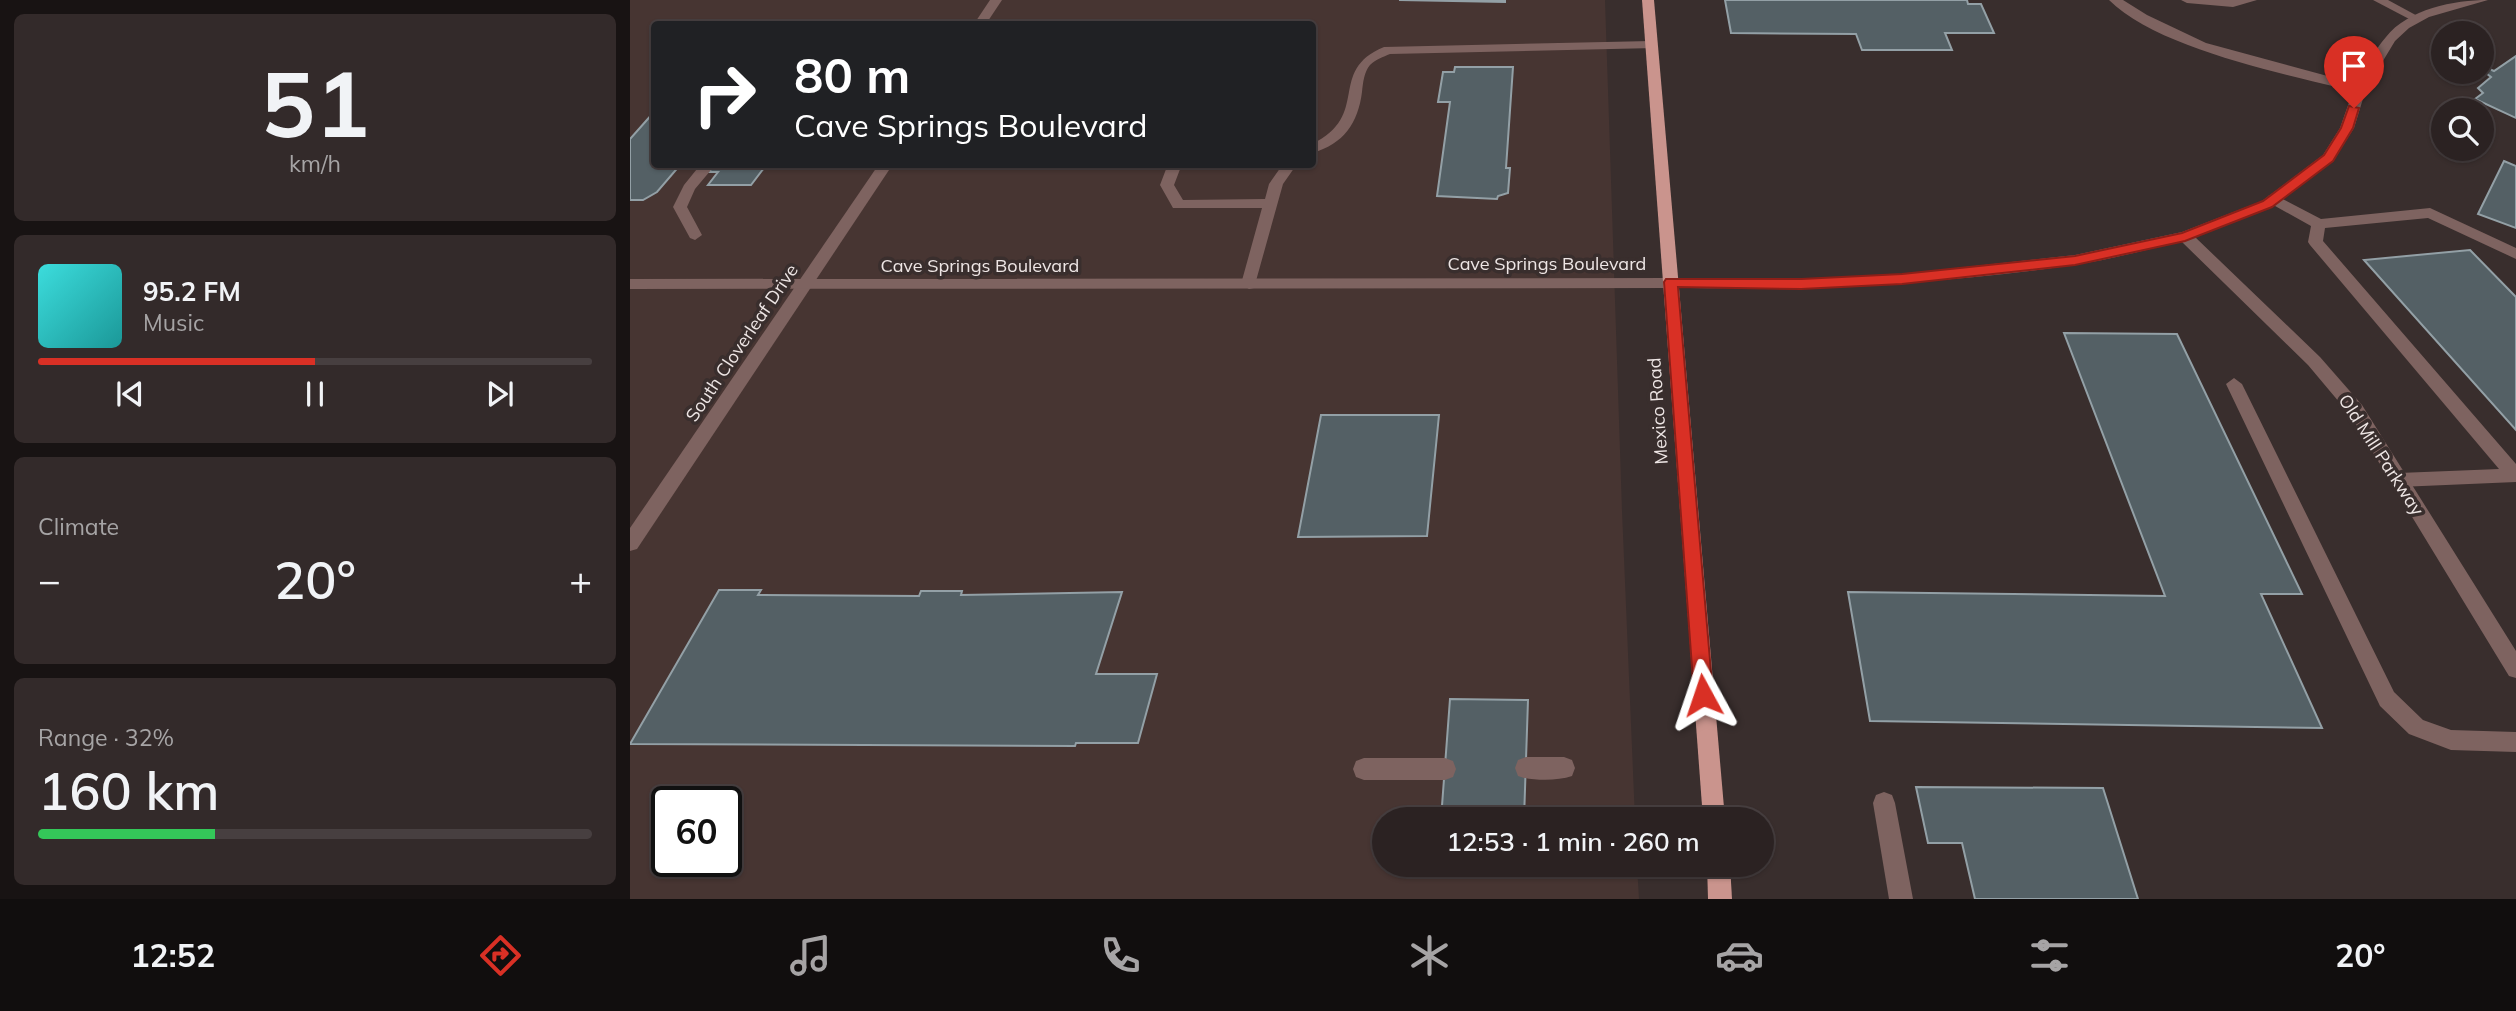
<!DOCTYPE html>
<html lang="en">
<head>
<meta charset="utf-8">
<style>
  :root { --surface:#2b2222; --page:#332a2a; --text:#f1f3f6; --muted:#a6a4a5; --line:#473f40; --accent:#d93025 }
  body { margin:0; font-family:Mulish,sans-serif; background:var(--page); color:var(--text); height:100vh; display:flex; flex-direction:column; font-size:26px; white-space:nowrap }
  * { box-sizing:border-box; margin:0 }
  p { font-size:23px; color:var(--muted) }
  .icon { flex:none; width:38px; height:38px; fill:none; stroke:currentColor; stroke-width:2; stroke-linecap:round; stroke-linejoin:round }
  .map { position:relative; flex:1; overflow:hidden }
  .side { display:flex; flex-direction:column; gap:14px; padding:14px; background:#181313; width:630px }
  .side>* { flex:none }
  .banner { position:absolute; left:21px; top:21px; width:665px; height:147px; border-radius:7px; box-shadow:0 2px 5px #0004,0 0 0 2px var(--line); background:#202124; color:#fff; overflow:hidden }
  .fabs { position:absolute; left:1801px; top:21px; display:grid; gap:14px }
  .fabs a { display:grid; place-items:center; width:63px; height:63px; border-radius:50%; background:var(--surface); box-shadow:0 2px 5px #0004,0 0 0 2px var(--line); font-size:35px }
  .speed { position:absolute; left:21px; top:786px; display:flex; gap:14px; font-size:35px; font-weight:700; text-align:center }
  .speed>* { display:grid; place-content:center; width:91px; height:91px; border-radius:50%; background:var(--surface); box-shadow:0 2px 5px #0004,0 0 0 2px var(--line); line-height:1 }
  .speed .limit { border:4px solid #111; border-radius:10px; background:#fff; color:#111 }
  .pin { position:absolute; display:grid; place-items:center; width:60px; height:60px; color:#fff; margin:-72px -30px; border-radius:50% 50% 50% 0; rotate:-45deg; box-shadow:0 0 7px #0007 }
  .pin .icon { rotate:45deg }
  .me { position:absolute; width:77px; margin:-38px; rotate:355deg; stroke-linejoin:round; filter:drop-shadow(0 0 5px #0008) }
  .turn { display:flex; align-items:center; gap:24px; height:147px; padding:0 28px; font-size:32px }
  .turn .icon { width:91px; height:91px; stroke-width:2.5 }
  .turn b { display:block; font-size:49px; line-height:60px }
  .big { font-size:52px; font-weight:600; line-height:1.1 }
  .side .widget { flex:1; display:flex; flex-direction:column; justify-content:center; gap:10px; min-width:0; padding:0 24px; border-radius:10px; background:var(--page) }
  .side .dial { align-items:center; gap:0 }
  .dial b { font-size:91px; line-height:1 }
  .song { display:flex; align-items:center; gap:21px }
  .cover { width:84px; height:84px; border-radius:10px; background:linear-gradient(135deg,hsl(180 70% 55%),hsl(180 70% 35%)) }
  .played { height:7px; border-radius:4px; background:linear-gradient(90deg,var(--accent) 50%,var(--line) 50%) }
  .keys { display:flex; justify-content:space-around; direction:ltr }
  .heat { display:flex; justify-content:space-between; align-items:center; font-size:38px; direction:ltr }
  .charge { height:10px; border-radius:5px; background:linear-gradient(90deg,#34c759 32%,var(--line) 0) }
  .trip { position:absolute; left:742px; top:807px; width:402px; height:70px; border-radius:35px; background:var(--surface); box-shadow:0 2px 5px #0004,0 0 0 2px var(--line); font-weight:600; line-height:70px; text-align:center }
  .menu { display:flex; height:112px; justify-content:space-around; align-items:center; background:#110e0e; color:var(--muted) }
  .menu .icon { width:49px; height:49px }
  .menu .on { color:var(--accent) }
  .menu b { font-size:32px; color:var(--text) }
  main { display:flex; flex:1; min-height:0 }
  .map>svg:first-child { display:block }
  .built { fill:#473532; fill-rule:evenodd }
  .building { fill:#546065; stroke:#93a0a6; stroke-width:2 }
  .lines { fill:none; stroke-linecap:round; stroke-linejoin:round }
  .service { fill:#7e6360; fill-rule:evenodd }
  .minor { fill:#7e6360; fill-rule:evenodd }
  .tertiary { fill:#7e6360; fill-rule:evenodd }
  .primary { fill:#ca948d; fill-rule:evenodd }
  .route { fill:#d93025; stroke:#8d1f18; stroke-width:2 }
  .labels { text-anchor:middle; stroke-width:7; stroke-linejoin:round; paint-order:stroke }
  .street-label { font-size:18px; fill:#eee6e5; stroke:#392e2d }
</style>
</head>
<body>
<main>
<section class="side">
<div class="widget dial"><b>51</b><p>km/h</p></div>
<div class="widget">
<div class="song"><i class="cover"></i><div><b>95.2 FM</b><p>Music</p></div></div>
<div class="played"></div>
<div class="keys"><svg class="icon" aria-label="previous" viewBox="0 0 24 24"><path d="M18 5L8 12l10 7zM5 5v14"/></svg><svg class="icon" aria-label="pause" viewBox="0 0 24 24"><path d="M8 5v14M16 5v14"/></svg><svg class="icon" aria-label="next" viewBox="0 0 24 24"><path d="M6 5l10 7-10 7zM19 5v14"/></svg></div>
</div>
<div class="widget"><p>Climate</p>
<div class="heat"><a>−</a><b class="big">20°</b><a>+</a></div>
</div>
<div class="widget"><p>Range · 32%</p><b class="big">160 km</b><div class="charge"></div></div>
</section>
<div class="map">
<svg width="1886" height="899" viewBox="0 0 1886 899">
  <rect width="100%" height="100%" fill="#392e2d"/>
  <path class="built" d="M0 0H975L992 511 1005 819H754V864L1007 865 1009 899H0ZM24 24H682V164H24ZM37 802H96V861H37Z"/>
  <g class="building">
    <polygon points="769,0 875,0 875,2"/>
    <polygon points="1095,0 1337,0 1338,4 1351,4 1364,33 1315,33 1322,50 1232,50 1226,34 1101,33"/>
    <polygon points="1886,56 1886,118 1845,99 1853,93 1848,88 1861,77 1856,73 1857,68 1864,71"/>
    <polygon points="825,67 883,67 876,168 880,168 878,193 868,196 867,199 807,196 820,102 808,102 813,72 824,72"/>
    <polygon points="24,112 24,164 51,164 27,192 13,200 0,200 0,139"/>
    <polygon points="1874,161 1886,166 1886,228 1848,214"/>
    <polygon points="85,164 137,164 121,185 78,185 88,172 79,172"/>
    <polygon points="1840,250 1886,297 1886,430 1734,260"/>
    <polygon points="1434,333 1547,334 1672,594 1631,594 1692,728 1240,721 1218,592 1535,596"/>
    <polygon points="691,415 809,415 797,536 668,537"/>
    <polygon points="89,590 131,590 128,595 289,596 291,591 332,591 331,595 492,592 466,674 527,674 508,743 446,743 445,746 0,744"/>
    <polygon points="820,699 898,700 894,819 811,819"/>
    <polygon points="1286,787 1473,788 1508,899 1345,899 1332,843 1298,843"/>
  </g>
  <g class="lines">
    <g class="service">
      <polygon points="1551,0 1627,0 1603,7 1557,3"/>
      <polygon points="1743,0 1758,0 1793,19 1783,21"/>
      <path d="M1021 41 1027 45 1025 48 760 54C753 57 746 59 740 65 734 72 733 83 732 92 728 123 714 144 682 153V144C742 115 696 71 754 47Z"/>
      <polygon points="71,164 86,164 65,189 57,207 72,235 65,240 60,238 43,207 54,185"/>
      <polygon points="538,164 552,164 544,185 553,200 635,199 639,184 653,164 667,164 653,184 624,288 619,289 611,284 632,208 543,208 530,185"/>
      <polygon points="1643,194 1691,219 1800,208 1886,248 1886,259 1798,218 1695,228 1693,241 1886,464 1886,482 1769,487 1763,485 1760,480 1763,475 1769,473 1869,469 1680,245 1678,242 1681,226 1638,202 1638,196"/>
      <polygon points="1604,378 1612,384 1764,692 1793,720 1821,730 1886,732 1886,752 1821,750 1779,734 1750,706 1596,384"/>
      <path d="M896 757H934L942 760 945 768 942 776C927 781 903 781 888 776L885 768 888 760Z"/>
      <polygon points="734,758 815,758 823,761 826,769 823,777 815,780 734,780 726,777 723,769 726,761"/>
      <polygon points="1254,792 1262,795 1265,803 1283,899 1259,899 1243,803 1246,795"/>
    </g>
    <g class="minor">
      <polygon points="360,0 372,0 356,24 344,24"/>
      <path d="M1479 0H1493L1517 15 1576 43 1727 84C1736 69 1744 50 1756 37 1778 9 1824 0 1858 0L1799 17 1779 28 1765 41 1736 89 1724 128 1703 161 1642 207 1565 237 1690 357 1732 405 1886 651V678L1879 676 1720 415 1678 365 1552 242C1516 249 1480 260 1443 265 1309 285 1176 289 1041 288L1033 283 1041 278 1171 279 1272 274 1445 255 1552 232 1632 201 1693 155 1710 128 1723 91C1656 74 1528 49 1479 0Z"/>
      <polygon points="249,164 263,164 7,549 0,551 0,528"/>
    </g>
    <polygon class="tertiary" points="1041,278 1049,283 1041,288 0,289 0,279"/>
    <g class="primary">
      <polygon points="1012,0 1024,0 1095,819 1073,819"/>
      <polygon points="1077,864 1100,864 1102,899 1078,899"/>
    </g>
  </g>
  <polygon class="route" points="1719,106 1729,108 1723,128 1703,161 1642,207 1555,241 1445,265 1272,284 1171,289 1048,287 1083,695 1080,701 1073,704 1067,701 1064,695 1034,282 1036,279 1171,279 1272,274 1445,256 1552,233 1633,201 1694,155 1711,128"/>
  <g class="labels">
    <g class="street-label">
      <text x="917" y="270">Cave Springs Boulevard</text>
      <text x="350" y="272">Cave Springs Boulevard</text>
      <text transform="translate(112 343) rotate(-56)" y="6">South Cloverleaf Drive</text>
      <text transform="translate(1028 411) rotate(-94)" y="6">Mexico Road</text>
      <text transform="translate(1751 455) rotate(57)" y="6">Old Mill Parkway</text>
    </g>
  </g>
</svg>
<div class="fabs">
<a><svg class="icon" aria-label="sound" viewBox="0 0 24 24"><path d="M4 9h4l5-4v14l-5-4H4zM17 9q2 3 0 6"/></svg></a>
<a><svg class="icon" aria-label="search" viewBox="0 0 24 24"><circle cx="10" cy="10" r="6"/><path d="M15 15l6 6"/></svg></a>
</div>
<div class="speed"><div class="limit">60</div></div>
<div class="pin" style="left:1724px;top:108px;background:#d93025"><svg class="icon" aria-label="arrive" viewBox="0 0 24 24"><path d="M6 21V4h12l-3 4 3 4H6"/></svg></div>
<svg class="me" style="left:1073px;top:695px" viewBox="-20 -20 40 40"><path d="M0-17L14 15 0 8-14 15z" fill="#d93025" stroke="#fff" stroke-width="4"/></svg>
<div class="trip">12:53 · 1 min · 260 m</div>
<div class="banner">
<div class="turn"><svg class="icon" aria-label="right" viewBox="0 0 24 24"><path d="M7 20v-9h11M14 6l5 5-5 5"/></svg><div><b>80 m</b>Cave Springs Boulevard</div></div>
</div>
</div>
</main>
<nav class="menu">
<b>12:52</b>
<svg class="icon on" aria-label="directions" viewBox="0 0 24 24"><path d="M12 3l9 9-9 9-9-9zM9 14v-3h6M13 9l2 2-2 2"/></svg>
<svg class="icon" aria-label="music" viewBox="0 0 24 24"><path d="M9 18V5l10-2v13"/><circle cx="6" cy="18" r="3"/><circle cx="16" cy="16" r="3"/></svg>
<svg class="icon" aria-label="phone" viewBox="0 0 24 24"><path d="M5 4h4l2 5-3 2q2 4 5 5l2-3 5 2v4C11 20 4 13 5 4z"/></svg>
<svg class="icon" aria-label="climate" viewBox="0 0 24 24"><path d="M12 3v18M4 7l16 10M4 17L20 7"/></svg>
<svg class="icon" aria-label="car" viewBox="0 0 24 24"><path d="M5 17H2v-5l4-1 3-4h7l3 4 3 1v5h-3M9 17h6M6 11h13"/><circle cx="7" cy="17" r="2"/><circle cx="17" cy="17" r="2"/></svg>
<svg class="icon" aria-label="filters" viewBox="0 0 24 24"><path d="M4 7h16M4 17h16"/><circle cx="9" cy="7" r="2"/><circle cx="15" cy="17" r="2"/></svg>
<b>20°</b>
</nav>
</body>
</html>
